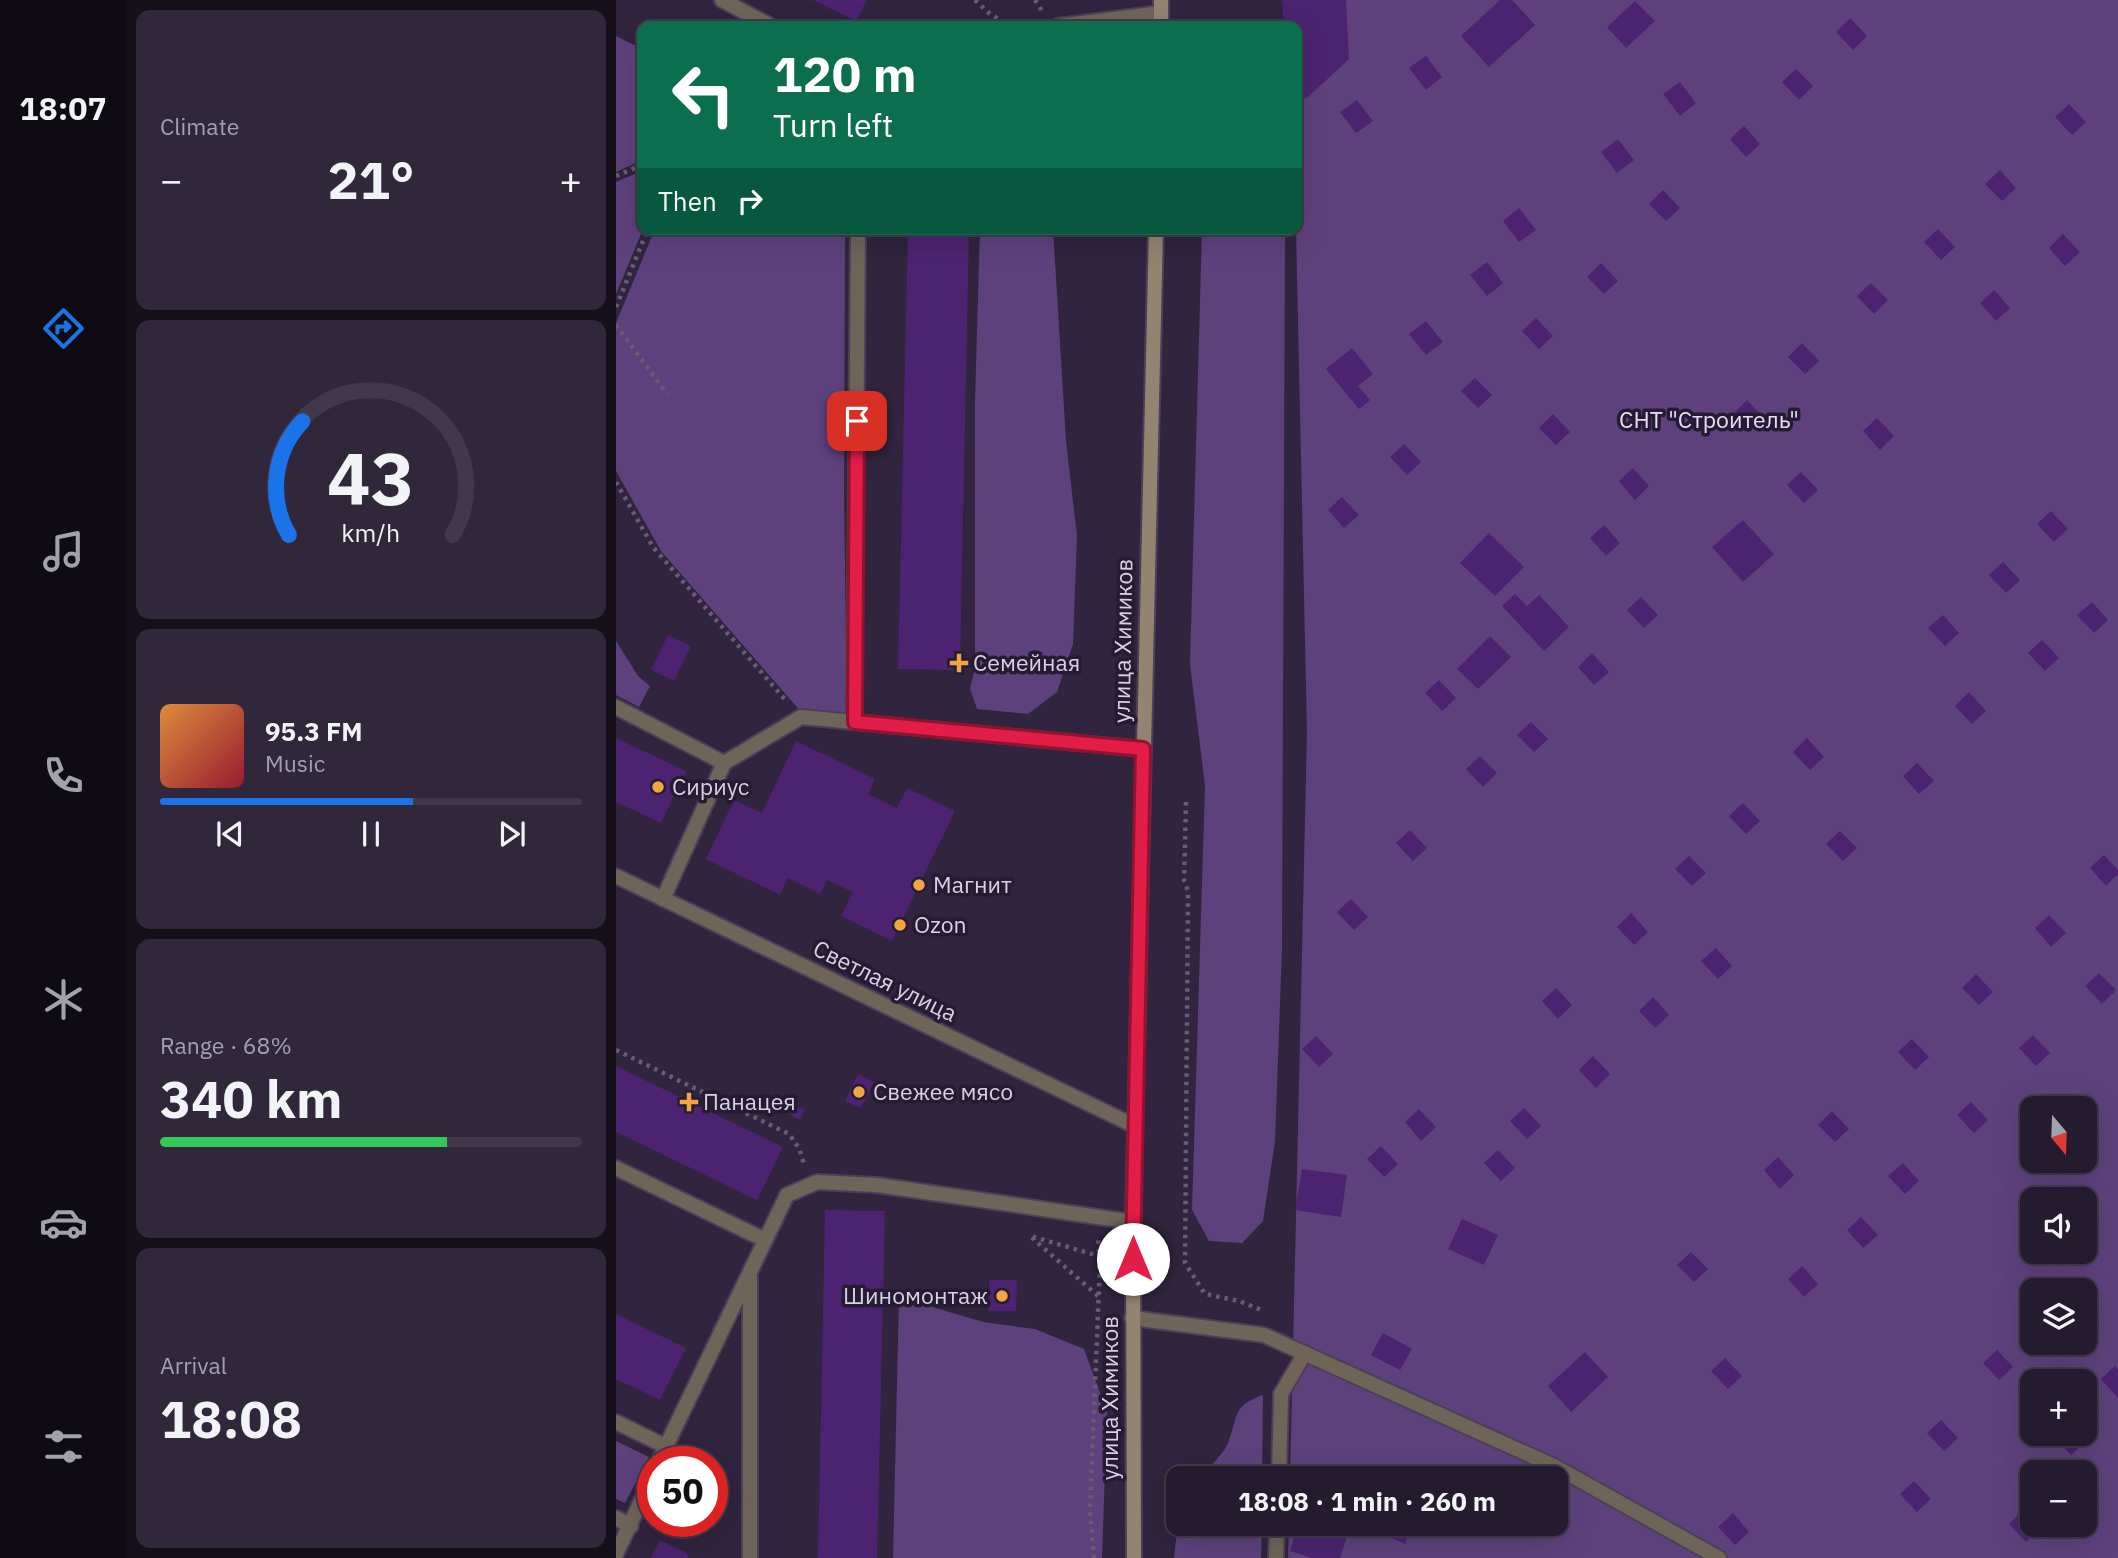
<!DOCTYPE html>
<html lang="en">
<head>
<meta charset="utf-8">
<style>
  :root { --surface:#241b2e; --page:#30283a; --text:#f1f3f6; --muted:#a3a1aa; --line:#41394a; --accent:#1a73e8 }
  body { margin:0; font-family:"IBM Plex Sans",sans-serif; background:var(--page); color:var(--text); height:100vh; display:flex; flex-direction:column; font-size:26px; white-space:nowrap }
  * { box-sizing:border-box; margin:0 }
  p { font-size:23px; color:var(--muted) }
  .icon { flex:none; width:38px; height:38px; fill:none; stroke:currentColor; stroke-width:2; stroke-linecap:round; stroke-linejoin:round }
  .map { position:relative; flex:1; overflow:hidden }
  .details { display:flex; flex-direction:column; gap:10px; padding:10px; background:#140f19; width:490px }
  .details>* { flex:none }
  .hud { position:absolute; left:21px; top:21px; width:665px; height:214px; border-radius:14px; box-shadow:0 7px 28px #0002,0 0 0 2px var(--line); background:#0b6e4f; color:#fff; overflow:hidden }
  .needle { width:46px; rotate:161deg }
  .fabs { position:absolute; left:1404px; top:1096px; display:grid; gap:14px }
  .fabs a { display:grid; place-items:center; width:77px; height:77px; border-radius:14px; background:var(--surface); box-shadow:0 7px 28px #0002,0 0 0 2px var(--line); font-size:35px }
  .speed { position:absolute; left:21px; top:1446px; display:flex; gap:14px; font-size:35px; font-weight:700; text-align:center }
  .speed>* { display:grid; place-content:center; width:91px; height:91px; border-radius:50%; background:var(--surface); box-shadow:0 7px 28px #0002,0 0 0 2px var(--line); line-height:1 }
  .speed .limit { border:10px solid #d22; background:#fff; color:#111 }
  .pin { position:absolute; display:grid; place-items:center; width:60px; height:60px; color:#fff; margin:-30px; border-radius:14px; box-shadow:0 4px 10px #0006 }
  .me { position:absolute; width:77px; margin:-38px; rotate:0deg; stroke-linejoin:round; filter:drop-shadow(0 0 5px #0008) }
  .turn { display:flex; align-items:center; gap:24px; height:147px; padding:0 21px; font-size:32px }
  .turn .icon { width:91px; height:91px; stroke-width:2.5 }
  .turn b { display:block; font-size:49px; line-height:60px }
  .then { display:flex; align-items:center; height:66px; padding:0 21px; background:#0003; gap:14px; font-size:26px }
  .big { font-size:52px; font-weight:800; line-height:1.1 }
  .details .card { flex:1; display:flex; flex-direction:column; justify-content:center; gap:10px; min-width:0; padding:0 24px; border-radius:14px; background:var(--page) }
  .details .dial { align-items:center; gap:0 }
  .dial svg { height:182px; overflow:visible; fill:none; stroke:var(--line); stroke-width:7; stroke-linecap:round; text-anchor:middle }
  .dial text { fill:var(--text); stroke:none }
  .song { display:flex; align-items:center; gap:21px }
  .cover { width:84px; height:84px; border-radius:10px; background:linear-gradient(135deg,hsl(30 70% 55%),hsl(350 70% 35%)) }
  .played { height:7px; border-radius:4px; background:linear-gradient(90deg,var(--accent) 60%,var(--line) 60%) }
  .keys { display:flex; justify-content:space-around; direction:ltr }
  .heat { display:flex; justify-content:space-between; align-items:center; font-size:38px; direction:ltr }
  .charge { height:10px; border-radius:5px; background:linear-gradient(90deg,#34c759 68%,var(--line) 0) }
  .trip { position:absolute; left:550px; top:1466px; width:402px; height:70px; border-radius:14px; background:var(--surface); box-shadow:0 7px 28px #0002,0 0 0 2px var(--line); font-weight:800; line-height:70px; text-align:center }
  main { display:flex; flex:1; min-height:0 }
  .menu { display:flex; flex-direction:column; width:126px; justify-content:space-around; align-items:center; background:#0e0b12; color:var(--muted) }
  .menu .icon { width:49px; height:49px }
  .menu .current { color:var(--accent) }
  .menu b { font-size:32px; color:var(--text) }
  .map>svg:first-child { display:block }
  .green { fill:#5e417c; fill-rule:evenodd }
  .building { fill:#4c2370 }
  .lines { fill:none; stroke-linecap:round; stroke-linejoin:round }
  .service-casing { stroke:#4b4058; stroke-width:18 }
  .minor-casing { stroke:#4b4058; stroke-width:18 }
  .tertiary-casing { stroke:#4b4058; stroke-width:18 }
  .secondary-casing { stroke:#4b4058; stroke-width:18 }
  .path { stroke:#675c73; stroke-width:4.5; stroke-dasharray:3.5 5; stroke-linecap:butt }
  .service { stroke:#6e6458; stroke-width:14 }
  .minor { stroke:#6e6458; stroke-width:14 }
  .tertiary { stroke:#6e6458; stroke-width:14 }
  .secondary { stroke:#948371; stroke-width:14 }
  .route-casing { stroke:#92132f; stroke-width:18 }
  .route { stroke:#e11d48; stroke-width:12 }
  .poi-dot { fill:#f2a541; stroke:#261b34; stroke-width:2.5 }
  .labels { text-anchor:middle; stroke-width:7; stroke-linejoin:round; paint-order:stroke }
  .park-label { font-size:23px; fill:#e6ddf3; stroke:#261b34 }
  .street-label { font-size:23px; fill:#d9d1e2; stroke:#261b34 }
  .poi-label { font-size:23px; fill:#d9d1e2; stroke:#261b34; text-anchor:start }
</style>
</head>
<body>
<main>
<nav class="menu">
<b>18:07</b>
<svg class="icon current" aria-label="directions" viewBox="0 0 24 24"><path d="M12 3l9 9-9 9-9-9zM9 14v-3h6M13 9l2 2-2 2"/></svg>
<svg class="icon" aria-label="music" viewBox="0 0 24 24"><path d="M9 18V5l10-2v13"/><circle cx="6" cy="18" r="3"/><circle cx="16" cy="16" r="3"/></svg>
<svg class="icon" aria-label="phone" viewBox="0 0 24 24"><path d="M5 4h4l2 5-3 2q2 4 5 5l2-3 5 2v4C11 20 4 13 5 4z"/></svg>
<svg class="icon" aria-label="climate" viewBox="0 0 24 24"><path d="M12 3v18M4 7l16 10M4 17L20 7"/></svg>
<svg class="icon" aria-label="car" viewBox="0 0 24 24"><path d="M5 17H2v-5l4-1 3-4h7l3 4 3 1v5h-3M9 17h6M6 11h13"/><circle cx="7" cy="17" r="2"/><circle cx="17" cy="17" r="2"/></svg>
<svg class="icon" aria-label="filters" viewBox="0 0 24 24"><path d="M4 7h16M4 17h16"/><circle cx="9" cy="7" r="2"/><circle cx="15" cy="17" r="2"/></svg>
</nav>
<section class="details">
<div class="card"><p>Climate</p>
<div class="heat"><a>−</a><b class="big">21°</b><a>+</a></div>
</div>
<div class="card dial"><svg viewBox="0 0 100 80">
<path d="M14 69A42 42 0 1 1 86 69"/>
<path d="M14 69A42 42 0 0 1 20 19" stroke="#1a73e8"/>
<text x="50" y="56" font-size="32" font-weight="700">43</text>
<text x="50" y="72" font-size="11">km/h</text>
</svg></div>
<div class="card">
<div class="song"><i class="cover"></i><div><b>95.3 FM</b><p>Music</p></div></div>
<div class="played"></div>
<div class="keys"><svg class="icon" aria-label="previous" viewBox="0 0 24 24"><path d="M18 5L8 12l10 7zM5 5v14"/></svg><svg class="icon" aria-label="pause" viewBox="0 0 24 24"><path d="M8 5v14M16 5v14"/></svg><svg class="icon" aria-label="next" viewBox="0 0 24 24"><path d="M6 5l10 7-10 7zM19 5v14"/></svg></div>
</div>
<div class="card"><p>Range · 68%</p><b class="big">340 km</b><div class="charge"></div></div>
<div class="card"><p>Arrival</p><b class="big">18:08</b></div>
</section>
<div class="map">
<svg width="1502" height="1558" viewBox="0 0 1502 1558">
  <rect width="100%" height="100%" fill="#30243e"/>
  <g class="green">
    <path d="M674 0H1502V1558H672L673 1524H940V1479H674L691 732 680 229 681 26H675ZM1416 1108H1468V1160H1416ZM1416 1199H1468V1251H1416ZM1416 1290H1468V1342H1416ZM1416 1381H1468V1433H1416ZM1416 1472H1468V1524H1416Z"/>
    <polygon points="0,36 26,49 26,160 0,172"/>
    <polygon points="26,171 27,229 0,294 0,182"/>
    <polygon points="39,229 229,229 228,492 231,715 186,713 45,551 0,471 0,323"/>
    <polygon points="364,229 437,229 450,441 461,536 457,644 441,692 412,714 361,709 354,688 359,669 359,400"/>
    <polygon points="586,229 669,229 666,948 659,1141 647,1221 626,1243 593,1241 576,1210 589,786 574,664"/>
    <polygon points="0,641 22,676 34,686 23,707 0,695"/>
    <polygon points="283,1297 367,1322 419,1329 468,1349 491,1412 486,1558 277,1558"/>
    <path d="M647 1395 646 1479H582C591 1469 605 1457 611 1445 623 1419 614 1406 647 1395Z"/>
    <polygon points="0,1441 33,1457 9,1503 0,1499"/>
    <polygon points="562,1521 562,1524 646,1524 645,1558 558,1558"/>
  </g>
  <g class="building">
    <polygon points="197,0 251,0 240,21"/>
    <polygon points="666,0 730,0 733,59 691,98 681,99 681,26 668,26"/>
    <polygon points="884,0 896,0 919,25 873,67 845,36"/>
    <polygon points="1019,1 1039,21 1010,48 991,27"/>
    <polygon points="1234,18 1251,36 1237,50 1220,32"/>
    <polygon points="810,56 826,77 810,90 793,68"/>
    <polygon points="1180,69 1197,86 1183,100 1166,82"/>
    <polygon points="1064,82 1080,103 1064,116 1047,94"/>
    <polygon points="741,100 757,121 740,133 724,112"/>
    <polygon points="1453,104 1470,122 1456,135 1439,117"/>
    <polygon points="1128,126 1144,144 1130,157 1114,139"/>
    <polygon points="1002,139 1018,160 1001,173 985,152"/>
    <polygon points="1384,170 1400,188 1386,201 1369,184"/>
    <polygon points="1047,190 1064,208 1050,221 1033,204"/>
    <polygon points="903,208 920,230 903,242 887,221"/>
    <polygon points="292,229 353,229 344,670 282,669"/>
    <polygon points="1322,229 1339,247 1325,260 1308,242"/>
    <polygon points="1447,234 1464,252 1449,266 1433,248"/>
    <polygon points="871,262 887,283 871,296 854,275"/>
    <polygon points="985,263 1002,281 988,294 971,277"/>
    <polygon points="1255,283 1272,300 1258,314 1241,296"/>
    <polygon points="1378,290 1394,308 1380,321 1364,303"/>
    <polygon points="920,318 937,336 923,349 906,331"/>
    <polygon points="810,321 827,342 810,355 793,334"/>
    <polygon points="1186,343 1203,361 1189,374 1172,357"/>
    <polygon points="736,348 757,374 742,386 754,400 743,409 710,369"/>
    <polygon points="859,378 876,395 862,408 845,391"/>
    <polygon points="1131,400 1148,418 1133,432 1117,414"/>
    <polygon points="937,414 954,432 940,445 923,428"/>
    <polygon points="1261,418 1278,436 1264,450 1247,431"/>
    <polygon points="788,444 805,462 791,475 774,457"/>
    <polygon points="1017,468 1033,486 1019,500 1003,481"/>
    <polygon points="1185,472 1202,490 1188,503 1171,485"/>
    <polygon points="726,497 743,515 728,528 712,510"/>
    <polygon points="1435,511 1452,529 1438,542 1421,524"/>
    <polygon points="1127,520 1158,554 1127,582 1096,547"/>
    <polygon points="988,525 1004,543 990,556 974,538"/>
    <polygon points="873,533 908,567 879,596 844,563"/>
    <polygon points="1387,562 1404,580 1390,593 1373,575"/>
    <polygon points="899,594 911,606 923,595 953,627 928,651 886,606"/>
    <polygon points="1025,597 1042,615 1028,628 1011,610"/>
    <polygon points="1476,602 1492,620 1478,633 1461,615"/>
    <polygon points="1327,615 1343,633 1329,646 1312,628"/>
    <polygon points="52,635 75,646 58,681 35,670"/>
    <polygon points="874,636 895,657 862,689 841,669"/>
    <polygon points="1426,640 1443,658 1429,671 1412,653"/>
    <polygon points="976,653 993,672 978,685 962,667"/>
    <polygon points="823,680 840,698 826,711 809,693"/>
    <polygon points="1353,692 1370,711 1356,724 1339,706"/>
    <polygon points="915,722 932,739 918,752 901,735"/>
    <polygon points="0,738 70,771 45,823 0,802"/>
    <polygon points="1191,738 1208,757 1194,770 1177,752"/>
    <polygon points="180,741 259,779 252,794 281,808 291,788 339,811 276,941 225,916 237,892 211,880 204,894 172,878 164,895 90,859 118,800 146,813"/>
    <polygon points="864,756 881,773 867,787 850,769"/>
    <polygon points="1301,763 1318,781 1303,794 1287,776"/>
    <polygon points="1127,803 1144,821 1130,834 1113,816"/>
    <polygon points="794,830 811,848 797,861 780,843"/>
    <polygon points="1224,831 1241,848 1227,861 1210,844"/>
    <polygon points="1488,855 1502,870 1502,874 1490,886 1474,868"/>
    <polygon points="1073,856 1090,873 1076,886 1059,869"/>
    <polygon points="735,899 752,917 738,930 721,912"/>
    <polygon points="1015,913 1032,932 1018,945 1001,927"/>
    <polygon points="1433,915 1450,933 1435,947 1419,928"/>
    <polygon points="1100,948 1116,966 1102,979 1085,961"/>
    <polygon points="1483,973 1500,990 1486,1004 1469,986"/>
    <polygon points="1360,974 1377,992 1363,1005 1346,988"/>
    <polygon points="940,988 956,1005 942,1019 926,1001"/>
    <polygon points="1037,997 1053,1015 1039,1028 1023,1011"/>
    <polygon points="1417,1035 1434,1053 1420,1066 1403,1048"/>
    <polygon points="700,1036 717,1054 703,1067 686,1049"/>
    <polygon points="1296,1039 1313,1057 1299,1070 1282,1052"/>
    <polygon points="977,1056 994,1074 980,1088 963,1070"/>
    <polygon points="0,1066 167,1147 141,1200 0,1132"/>
    <polygon points="242,1074 258,1082 245,1108 229,1101"/>
    <polygon points="1355,1102 1372,1120 1358,1133 1341,1115"/>
    <polygon points="179,1105 189,1110 184,1120 174,1115"/>
    <polygon points="908,1108 925,1126 911,1139 894,1121"/>
    <polygon points="803,1109 820,1127 805,1141 789,1122"/>
    <polygon points="1216,1111 1233,1129 1219,1142 1202,1125"/>
    <polygon points="765,1146 782,1164 768,1177 751,1159"/>
    <polygon points="882,1150 899,1168 885,1181 868,1163"/>
    <polygon points="1162,1157 1178,1175 1164,1189 1148,1170"/>
    <polygon points="1287,1163 1303,1181 1289,1194 1272,1176"/>
    <polygon points="686,1169 731,1175 725,1217 679,1210"/>
    <polygon points="1449,1186 1466,1199 1440,1199"/>
    <polygon points="1468,1200 1480,1210 1468,1226"/>
    <polygon points="209,1210 269,1211 261,1558 202,1558"/>
    <polygon points="1245,1217 1262,1235 1247,1248 1231,1230"/>
    <polygon points="846,1219 882,1235 868,1265 832,1249"/>
    <polygon points="1075,1252 1092,1269 1078,1282 1061,1265"/>
    <polygon points="1186,1266 1202,1284 1188,1297 1172,1279"/>
    <polygon points="373,1280 401,1280 400,1311 372,1311"/>
    <polygon points="0,1314 70,1348 44,1400 0,1379"/>
    <polygon points="767,1333 796,1349 784,1370 755,1355"/>
    <polygon points="1381,1350 1397,1367 1383,1380 1367,1363"/>
    <polygon points="969,1352 992,1377 955,1412 932,1386"/>
    <polygon points="1109,1358 1126,1376 1112,1389 1095,1371"/>
    <polygon points="1499,1366 1502,1370 1502,1398 1485,1379"/>
    <polygon points="1325,1420 1342,1438 1328,1451 1311,1433"/>
    <polygon points="1442,1433 1461,1433 1469,1442 1455,1455 1438,1437"/>
    <polygon points="1298,1481 1315,1499 1301,1512 1284,1494"/>
    <polygon points="1407,1511 1416,1524 1424,1529 1410,1542 1393,1524"/>
    <polygon points="1117,1513 1133,1532 1119,1545 1102,1527"/>
    <polygon points="682,1524 695,1524 731,1536 724,1558 696,1558 674,1551"/>
    <polygon points="745,1524 797,1524 789,1544"/>
    <polygon points="44,1540 73,1554 71,1558 35,1558"/>
  </g>
  <g class="lines">
    <defs>
      <g id="service">
        <polyline points="106,0 155,26"/>
        <polyline points="442,26 545,13"/>
        <polyline points="0,707 108,763"/>
        <polyline points="238,722 242,229"/>
        <polyline points="47,899 108,763 185,717 527,749"/>
        <polyline points="0,1168 149,1240"/>
        <polyline points="134,1276 134,1558"/>
        <polyline points="0,1422 49,1446"/>
        <polyline points="43,1461 171,1195 201,1182 261,1185 517,1222"/>
        <polyline points="663,1479 665,1394 689,1353"/>
        <polyline points="0,1518 15,1526"/>
        <polyline points="0,1554 37,1476"/>
        <polyline points="660,1558 661,1524"/>
      </g>
      <polyline id="minor" points="516,1318 648,1335 940,1467 1103,1558"/>
      <polyline id="tertiary" points="0,876 519,1126"/>
      <g id="secondary">
        <polyline points="545,26 545,0"/>
        <polyline points="518,1558 517,1222 540,229"/>
      </g>
    </defs>
    <use href="#service" class="service-casing"/>
    <use href="#minor" class="minor-casing"/>
    <use href="#tertiary" class="tertiary-casing"/>
    <use href="#secondary" class="secondary-casing"/>
    <g class="path">
      <polyline points="359,0 374,14 395,26"/>
      <polyline points="419,0 428,14"/>
      <polyline points="0,176 26,165"/>
      <polyline points="0,307 32,229"/>
      <polyline points="0,325 51,394"/>
      <polyline points="0,482 37,547 171,702"/>
      <polyline points="570,802 568,881 572,891 569,1263 589,1294 623,1301 648,1311"/>
      <polyline points="0,1050 173,1134 183,1148 188,1164"/>
      <polyline points="482,1296 414,1236 483,1256"/>
      <polyline points="478,1558 474,1510 484,1262 482,1237"/>
    </g>
    <use href="#service" class="service"/>
    <use href="#minor" class="minor"/>
    <use href="#tertiary" class="tertiary"/>
    <use href="#secondary" class="secondary"/>
  </g>
  <g class="lines">
    <defs>
      <polyline id="route" points="241,421 239,722 527,749 517,1259"/>
    </defs>
    <use href="#route" class="route-casing"/>
    <use href="#route" class="route"/>
  </g>
  <g class="poi-dot">
    <path d="M339.5 652.5h7v7h7v7h-7v7h-7v-7h-7v-7h7z"/>
    <circle cx="42" cy="787" r="7"/>
    <circle cx="303" cy="885" r="7"/>
    <circle cx="284" cy="925" r="7"/>
    <circle cx="243" cy="1092" r="7"/>
    <path d="M69.5 1091.5h7v7h7v7h-7v7h-7v-7h-7v-7h7z"/>
    <circle cx="386" cy="1296" r="7"/>
  </g>
  <g class="labels">
    <g class="park-label">
      <text x="1093" y="428">СНТ "Строитель"</text>
    </g>
    <g class="street-label">
      <text transform="translate(507 641) rotate(-89)" y="8">улица Химиков</text>
      <text transform="translate(269 981) rotate(26)" y="8">Светлая улица</text>
      <text transform="translate(494 1398) rotate(-90)" y="8">улица Химиков</text>
    </g>
    <g class="poi-label">
      <text x="357" y="671">Семейная</text>
      <text x="56" y="795">Сириус</text>
      <text x="317" y="893">Магнит</text>
      <text x="298" y="933">Ozon</text>
      <text x="257" y="1100">Свежее мясо</text>
      <text x="87" y="1110">Панацея</text>
      <text x="372" y="1304" text-anchor="end">Шиномонтаж</text>
    </g>
  </g>
</svg>
<div class="fabs">
<a><svg class="needle" viewBox="-14 -14 28 28"><path d="M0-13l5 13h-10z" fill="#e53935"/><path d="M0 13l5-13h-10z" fill="#a3a1aa"/></svg></a>
<a><svg class="icon" aria-label="sound" viewBox="0 0 24 24"><path d="M4 9h4l5-4v14l-5-4H4zM17 9q2 3 0 6"/></svg></a>
<a><svg class="icon" aria-label="layers" viewBox="0 0 24 24"><path d="M12 4l9 5-9 5-9-5zM3 14l9 5 9-5"/></svg></a>
<a>+</a>
<a>−</a>
</div>
<div class="speed"><div class="limit">50</div></div>
<div class="pin" style="left:241px;top:421px;background:#d93025"><svg class="icon" aria-label="arrive" viewBox="0 0 24 24"><path d="M6 21V4h12l-3 4 3 4H6"/></svg></div>
<svg class="me" style="left:517px;top:1259px" viewBox="-20 -20 40 40"><circle r="19" fill="#fff"/><path d="M0-13L10 11 0 6-10 11z" fill="#e11d48"/></svg>
<div class="trip">18:08 · 1 min · 260 m</div>
<div class="hud">
<div class="turn"><svg class="icon" aria-label="left" viewBox="0 0 24 24"><path d="M17 20v-9H6M10 6l-5 5 5 5"/></svg><div><b>120 m</b>Turn left</div></div>
<div class="then">Then<svg class="icon" aria-label="right" viewBox="0 0 24 24"><path d="M7 20v-9h11M14 6l5 5-5 5"/></svg></div>
</div>
</div>
</main>
</body>
</html>
